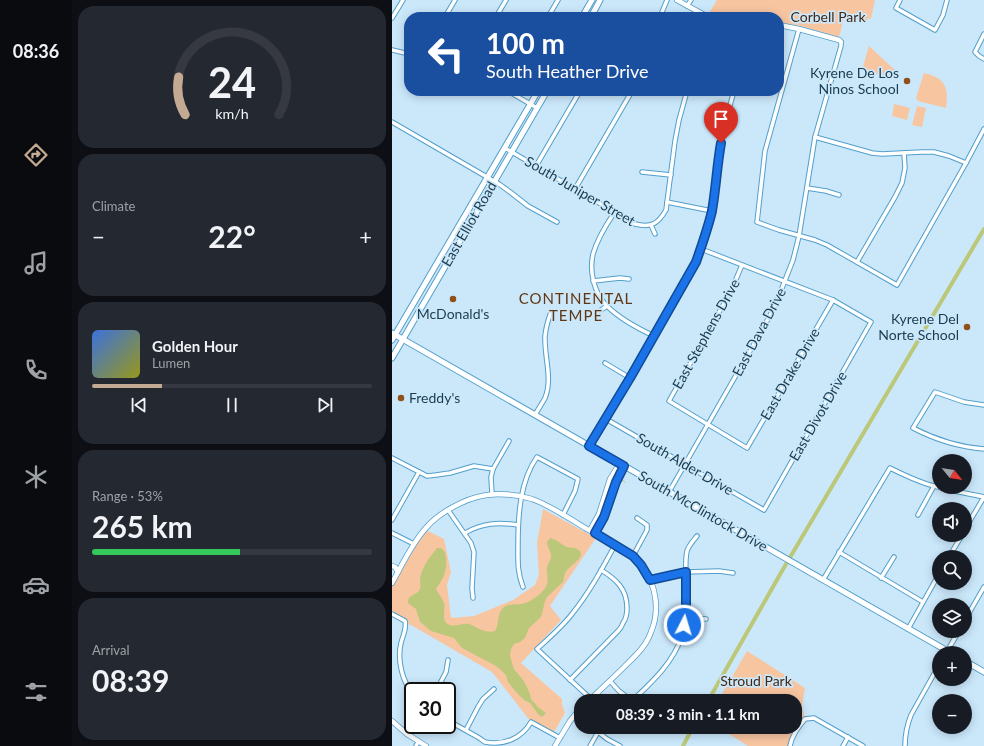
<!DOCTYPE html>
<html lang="en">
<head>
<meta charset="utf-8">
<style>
  :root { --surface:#171b24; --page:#242831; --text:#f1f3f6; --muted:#9ea1a6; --line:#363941; --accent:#c5aa93 }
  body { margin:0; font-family:Lato,sans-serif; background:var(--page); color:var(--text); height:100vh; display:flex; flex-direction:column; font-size:15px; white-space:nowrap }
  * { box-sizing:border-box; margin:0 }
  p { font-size:13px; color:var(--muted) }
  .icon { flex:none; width:22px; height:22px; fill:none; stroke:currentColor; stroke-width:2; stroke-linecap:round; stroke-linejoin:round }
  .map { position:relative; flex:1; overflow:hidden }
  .panel { display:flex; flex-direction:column; gap:6px; padding:6px; background:#0d0f14; width:320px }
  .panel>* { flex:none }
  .guide { position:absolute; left:12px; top:12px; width:380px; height:84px; border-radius:16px; box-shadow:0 2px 10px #0003; background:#1a4fa0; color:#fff; overflow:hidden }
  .needle { width:26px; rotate:120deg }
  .buttons { position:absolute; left:540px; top:454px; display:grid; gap:8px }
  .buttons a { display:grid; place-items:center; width:40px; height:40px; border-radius:50%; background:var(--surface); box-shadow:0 2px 10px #0003; font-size:20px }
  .speed { position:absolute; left:12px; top:682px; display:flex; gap:8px; font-size:20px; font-weight:700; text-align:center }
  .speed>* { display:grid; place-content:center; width:52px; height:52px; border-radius:50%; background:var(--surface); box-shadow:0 2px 10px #0003; line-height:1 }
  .speed .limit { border:2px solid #111; border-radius:6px; background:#fff; color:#111 }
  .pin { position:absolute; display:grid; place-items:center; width:34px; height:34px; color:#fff; margin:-41px -17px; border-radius:50% 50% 50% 0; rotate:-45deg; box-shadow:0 0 4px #0007 }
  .pin .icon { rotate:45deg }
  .me { position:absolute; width:44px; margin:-22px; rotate:5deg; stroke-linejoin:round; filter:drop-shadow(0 0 3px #0008) }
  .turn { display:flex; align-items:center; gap:14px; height:84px; padding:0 16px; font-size:18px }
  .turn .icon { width:52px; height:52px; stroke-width:2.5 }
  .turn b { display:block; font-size:28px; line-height:34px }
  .big { font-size:30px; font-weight:700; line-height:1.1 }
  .panel .widget { flex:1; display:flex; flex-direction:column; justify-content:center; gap:6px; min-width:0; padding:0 14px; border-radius:16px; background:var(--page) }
  .panel .dial { align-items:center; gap:0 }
  .dial svg { height:104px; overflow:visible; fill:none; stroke:var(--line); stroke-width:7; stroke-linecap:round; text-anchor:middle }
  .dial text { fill:var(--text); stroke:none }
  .song { display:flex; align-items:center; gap:12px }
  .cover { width:48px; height:48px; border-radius:6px; background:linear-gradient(135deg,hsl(220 70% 55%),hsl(60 70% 35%)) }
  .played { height:4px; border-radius:2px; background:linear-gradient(90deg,var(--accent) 25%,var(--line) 25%) }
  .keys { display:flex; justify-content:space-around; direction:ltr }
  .heat { display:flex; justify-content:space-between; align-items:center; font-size:22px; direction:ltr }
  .charge { height:6px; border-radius:3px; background:linear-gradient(90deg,#34c759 53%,var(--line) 0) }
  .trip { position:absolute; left:182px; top:694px; width:228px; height:40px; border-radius:16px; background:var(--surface); box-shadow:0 2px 10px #0003; font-weight:700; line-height:40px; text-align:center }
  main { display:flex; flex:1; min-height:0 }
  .tab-bar { display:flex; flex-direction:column; width:72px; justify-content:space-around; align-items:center; background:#090b0e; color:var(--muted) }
  .tab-bar .icon { width:28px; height:28px }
  .tab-bar .current { color:var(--accent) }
  .tab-bar b { font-size:18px; color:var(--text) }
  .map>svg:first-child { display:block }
  .green { fill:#f8c5a1 }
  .water { fill:#bcc879 }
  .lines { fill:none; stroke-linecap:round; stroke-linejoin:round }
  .stream { stroke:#bcc879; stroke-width:1 }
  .canal { stroke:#bcc879; stroke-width:4 }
  .minor-casing { stroke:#529fcb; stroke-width:5.5 }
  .tertiary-casing { stroke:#529fcb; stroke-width:6 }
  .secondary-casing { stroke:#529fcb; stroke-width:7 }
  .minor { stroke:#fff; stroke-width:3.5 }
  .tertiary { stroke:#fff; stroke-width:4.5 }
  .secondary { stroke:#fff; stroke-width:5 }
  .route-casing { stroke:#114b97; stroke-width:10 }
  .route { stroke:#1a73e8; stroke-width:7 }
  .poi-dot { fill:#905019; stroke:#cbe8fb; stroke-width:1.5 }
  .labels { text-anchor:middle; stroke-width:3.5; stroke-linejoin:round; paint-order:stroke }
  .park-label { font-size:14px; fill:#442813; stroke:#cbe8fb }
  .poi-label { font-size:14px; fill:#1b3c4e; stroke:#cbe8fb; text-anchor:end }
  .street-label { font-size:14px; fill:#1b3c4e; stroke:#cbe8fb }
  .neighbourhood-label { font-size:15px; letter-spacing:1px; fill:#623611; stroke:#cbe8fb }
</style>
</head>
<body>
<main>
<nav class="tab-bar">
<b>08:36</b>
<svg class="icon current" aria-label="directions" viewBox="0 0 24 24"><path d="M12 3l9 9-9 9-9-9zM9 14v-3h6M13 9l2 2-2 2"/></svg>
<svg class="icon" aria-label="music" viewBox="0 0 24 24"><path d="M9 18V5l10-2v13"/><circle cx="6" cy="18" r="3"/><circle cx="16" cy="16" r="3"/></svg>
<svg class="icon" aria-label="phone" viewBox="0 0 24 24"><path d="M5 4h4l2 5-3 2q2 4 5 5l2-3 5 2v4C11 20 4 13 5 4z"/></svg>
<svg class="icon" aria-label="climate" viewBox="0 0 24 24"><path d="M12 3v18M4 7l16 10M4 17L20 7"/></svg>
<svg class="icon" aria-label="car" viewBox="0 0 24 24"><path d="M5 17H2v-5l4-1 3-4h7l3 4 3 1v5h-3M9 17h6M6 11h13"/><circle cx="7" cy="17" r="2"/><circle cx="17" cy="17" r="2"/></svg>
<svg class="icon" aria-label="filters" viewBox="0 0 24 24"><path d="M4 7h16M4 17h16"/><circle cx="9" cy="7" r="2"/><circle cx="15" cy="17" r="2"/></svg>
</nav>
<section class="panel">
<div class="widget dial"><svg viewBox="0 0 100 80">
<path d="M14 69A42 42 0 1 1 86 69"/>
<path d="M14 69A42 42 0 0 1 9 40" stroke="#c5aa93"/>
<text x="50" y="56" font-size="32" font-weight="700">24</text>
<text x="50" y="72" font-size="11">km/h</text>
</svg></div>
<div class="widget"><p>Climate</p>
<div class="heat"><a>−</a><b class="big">22°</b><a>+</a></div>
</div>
<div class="widget">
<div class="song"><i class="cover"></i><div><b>Golden Hour</b><p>Lumen</p></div></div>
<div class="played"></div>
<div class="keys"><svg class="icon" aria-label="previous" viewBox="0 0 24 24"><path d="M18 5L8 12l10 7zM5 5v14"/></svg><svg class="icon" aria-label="pause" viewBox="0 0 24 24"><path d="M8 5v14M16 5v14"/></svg><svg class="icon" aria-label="next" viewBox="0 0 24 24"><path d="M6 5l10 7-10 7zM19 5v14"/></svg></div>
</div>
<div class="widget"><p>Range · 53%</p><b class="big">265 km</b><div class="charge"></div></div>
<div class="widget"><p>Arrival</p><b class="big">08:39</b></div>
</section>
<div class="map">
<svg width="592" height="746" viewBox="0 0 592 746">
  <rect width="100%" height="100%" fill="#cbe8fb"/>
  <g class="green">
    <polygon points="325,0 483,0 479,19 476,18 475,21 453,14 447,37 405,25 387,23 387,17 328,17 317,13"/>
    <polygon points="477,46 505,72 503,79 470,70"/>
    <path d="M532 73C553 78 557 87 554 108L526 101 524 98Z"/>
    <polygon points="502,104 518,108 515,120 500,116"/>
    <polygon points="525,106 534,108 530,127 520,125"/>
    <polygon points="151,509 204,538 158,606 169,620 129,663 170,699 170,704 173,713 161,734 139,722 100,672 0,614 0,583 32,529 52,539 59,572 55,585 59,618 82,616 121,600 143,585 147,575 145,543"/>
    <polygon points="355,651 413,688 410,706 413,719 405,729 398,746 356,746 326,727 403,727 403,701 326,701"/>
  </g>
  <path class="water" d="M158 538 164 540 174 547 183 548 188 551 189 554 188 558 175 570 173 573 171 582 155 597 153 601 150 614 148 618 137 628 133 638 128 642 122 644 119 649 118 655 120 663 122 669 132 681 138 694 139 699 146 707 154 713 150 717 146 714 138 703 132 700 124 692 116 682 114 675 110 671 104 666 70 648 62 638 39 631 28 622 24 609 16 603C16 593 25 596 28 589 29 586 28 582 28 579 30 567 37 558 45 548 47 548 50 548 51 550 55 553 55 567 53 572 52 578 47 584 44 589 46 594 51 598 52 603 54 610 48 622 58 625 64 627 71 623 77 624 78 624 81 626 82 626 88 630 97 633 103 631 108 623 104 616 111 608 115 603 123 605 129 604 138 603 152 593 155 584 157 578 154 573 155 568 155 564 159 561 159 556 159 551 155 547 155 542Z"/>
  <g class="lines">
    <polyline class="stream" points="230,480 233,482"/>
    <g class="canal">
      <polyline points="316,701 390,571 592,229"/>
      <polyline points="291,746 301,727"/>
    </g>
    <defs>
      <g id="minor">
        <polyline points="508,0 504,8 543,30 551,15 555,0"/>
        <polyline points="295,6 299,0"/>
        <polyline points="53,17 63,0"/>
        <polyline points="104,17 114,0"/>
        <polyline points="156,17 166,0"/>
        <polyline points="268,17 275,0"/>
        <polyline points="0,18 11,0"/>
        <polyline points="407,29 373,151 365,222 387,230 423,240 435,245 505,285 574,163 592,129"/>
        <polyline points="592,34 583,52 587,56 592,59"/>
        <polyline points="0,50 17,54"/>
        <polyline points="116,91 145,108"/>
        <polyline points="0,122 107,184 118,192 136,206 165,222"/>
        <polyline points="423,137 480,153 490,154 530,152 542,152 557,156 574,163"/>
        <path d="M113 148 243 224C259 228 266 224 274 210L283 141 287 120 295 91"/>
        <polyline points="144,166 188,91"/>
        <polyline points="250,172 279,175"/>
        <polyline points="415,188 434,191 447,195"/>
        <polyline points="183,189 240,91"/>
        <polyline points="275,202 320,211"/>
        <path d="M222 213C214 225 205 240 201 254 197 272 202 293 215 306 226 317 247 329 262 336"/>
        <polyline points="259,225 263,234"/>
        <polyline points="465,262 503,197 510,183 513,168 512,153"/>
        <polyline points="350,265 339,291 277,401 355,448 441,300"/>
        <polyline points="201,281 228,278 237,279"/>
        <polyline points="206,312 215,306"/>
        <polyline points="213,363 238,378"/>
        <path d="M592 405 572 402 543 392 521 428C544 440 567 447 592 449"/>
        <path d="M143 415C146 409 150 404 153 398 161 378 152 357 153 336 154 327 156 320 159 312"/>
        <polyline points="214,419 372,510 479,322 441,300 309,249"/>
        <polyline points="197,446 238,378 296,276 309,249 317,223 320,211 331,130 342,91"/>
        <polyline points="0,458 35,476 44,475 58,473 82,466 101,469"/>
        <polyline points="277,492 370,330 383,306 401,260 407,236 423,137 449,46 449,42"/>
        <polyline points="100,494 99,477 101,469 117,441"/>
        <polyline points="56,510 79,543 82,552 80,588 81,598"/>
        <polyline points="526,515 542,486"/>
        <polyline points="0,520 27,472"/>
        <polyline points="0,533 22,544"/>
        <path d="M73 533C90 523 106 522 126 525"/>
        <polyline points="447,552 531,602"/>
        <polyline points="241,556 255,530 255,525 245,518"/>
        <polyline points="557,557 570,535"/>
        <polyline points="489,578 502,557"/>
        <polyline points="259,580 294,572 327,571 341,573"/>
        <path d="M431 580 498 468C512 475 526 482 542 486 558 491 575 493 592 497L573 529"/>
        <path d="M131 587C125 572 126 560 126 544 126 515 128 481 145 457L186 479 183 491 171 515"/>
        <path d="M0 614 13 621C15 628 11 635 9 643 5 660 10 681 21 694"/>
        <polyline points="293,617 314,619"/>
        <polyline points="573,620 592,587"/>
        <polyline points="516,629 547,574"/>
        <polyline points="554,653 567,631"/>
        <path d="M178 680 226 631C228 629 230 626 231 623 234 619 235 613 235 608 235 589 224 579 209 570"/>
        <polyline points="218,681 227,691 240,701"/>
        <polyline points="44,691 54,672 56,660"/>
        <path d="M199 699 145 649C157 638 170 627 180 614 197 593 210 569 223 545"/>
        <path d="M240 701C260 682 281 663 290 636 296 618 294 598 294 578 294 570 293 560 295 551 297 545 301 541 305 536"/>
        <polyline points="184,713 189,717"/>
        <path d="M55 720C64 725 73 730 82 735 86 737 90 740 93 742 112 746 130 738 139 722L168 738"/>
        <polyline points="200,727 215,739 228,746"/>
        <polyline points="74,730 86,707 91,699 102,689"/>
        <polyline points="24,746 26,742"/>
        <polyline points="198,746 206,732"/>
        <path d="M398 746C400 735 406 727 413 719L422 718 471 746"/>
        <polyline points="451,746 456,737"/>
        <path d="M513 746C513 735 515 725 519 715L547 665"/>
      </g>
      <g id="tertiary">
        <polyline points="285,0 316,17"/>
        <polyline points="387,25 407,29 447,40 449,42"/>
        <polyline points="198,530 207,514 218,479 228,463"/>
        <polyline points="203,533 212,517 224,482 233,466"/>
        <polyline points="0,566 3,567 6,572"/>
        <path d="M0 583C10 565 19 545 33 529 42 518 56 509 69 503 91 492 117 492 140 499 157 505 177 518 193 528 209 536 225 545 240 556 262 573 270 606 259 632 254 647 242 657 231 668 220 679 208 690 197 701"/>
        <polyline points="0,721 15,734 34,746"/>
        <polyline points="163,746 178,721 189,708"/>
      </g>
      <g id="secondary">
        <polyline points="190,17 200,0"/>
        <polyline points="199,17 208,0"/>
        <polyline points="0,333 559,653"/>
        <polyline points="0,340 146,91"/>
        <polyline points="0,358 155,91"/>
        <polyline points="573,661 592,672"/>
      </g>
    </defs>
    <use href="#minor" class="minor-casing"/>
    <use href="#tertiary" class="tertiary-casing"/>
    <use href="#secondary" class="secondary-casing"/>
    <use href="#minor" class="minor"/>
    <use href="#tertiary" class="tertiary"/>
    <use href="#secondary" class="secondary"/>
  </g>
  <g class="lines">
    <defs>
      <path id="route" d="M292 625 294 608V572L258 580 249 565 241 556 203 533 212 517 224 482 232 466 197 446 238 378 304 262C310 245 316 228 320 211 324 188 325 165 329 143"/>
    </defs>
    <use href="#route" class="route-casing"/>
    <use href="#route" class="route"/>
  </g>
  <g class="poi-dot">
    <circle cx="515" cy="81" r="4"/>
    <circle cx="61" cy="299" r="4"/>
    <circle cx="575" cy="327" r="4"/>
    <circle cx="9" cy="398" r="4"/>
  </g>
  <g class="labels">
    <g class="park-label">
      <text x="436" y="22">Corbell Park</text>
      <text x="364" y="686">Stroud Park</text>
    </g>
    <g class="poi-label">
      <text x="507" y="78">Kyrene De Los<tspan x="507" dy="16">Ninos School</tspan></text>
      <text x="61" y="319" text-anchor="middle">McDonald's</text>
      <text x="567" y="324">Kyrene Del<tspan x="567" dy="16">Norte School</tspan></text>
      <text x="17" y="403" text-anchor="start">Freddy's</text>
    </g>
    <g class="street-label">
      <text transform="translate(188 191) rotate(30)" y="5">South Juniper Street</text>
      <text transform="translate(77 224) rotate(-60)" y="5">East Elliot Road</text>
      <text transform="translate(367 332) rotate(-62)" y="5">East Dava Drive</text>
      <text transform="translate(314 334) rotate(-61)" y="5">East Stephens Drive</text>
      <text transform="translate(398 374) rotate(-60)" y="5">East Drake Drive</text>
      <text transform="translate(426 416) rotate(-60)" y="5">East Divot Drive</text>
      <text transform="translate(293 464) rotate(30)" y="5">South Alder Drive</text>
      <text transform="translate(311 511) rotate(30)" y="5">South McClintock Drive</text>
    </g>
    <g class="neighbourhood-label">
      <text x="184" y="304">CONTINENTAL<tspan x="184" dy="17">TEMPE</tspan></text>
    </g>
  </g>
</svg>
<div class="buttons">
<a><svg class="needle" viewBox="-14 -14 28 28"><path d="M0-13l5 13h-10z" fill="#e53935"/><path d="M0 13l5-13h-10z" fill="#9ea1a6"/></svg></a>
<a><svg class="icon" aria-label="sound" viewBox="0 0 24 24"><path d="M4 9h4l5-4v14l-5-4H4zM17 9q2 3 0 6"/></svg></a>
<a><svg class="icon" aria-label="search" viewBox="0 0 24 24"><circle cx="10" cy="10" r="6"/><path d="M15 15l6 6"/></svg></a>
<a><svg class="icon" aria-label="layers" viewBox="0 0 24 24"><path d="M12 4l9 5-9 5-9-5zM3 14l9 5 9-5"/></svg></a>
<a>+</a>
<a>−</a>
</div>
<div class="speed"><div class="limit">30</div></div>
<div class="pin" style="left:329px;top:143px;background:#d93025"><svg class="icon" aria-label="arrive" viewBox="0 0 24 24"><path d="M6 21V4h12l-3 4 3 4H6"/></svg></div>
<svg class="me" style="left:292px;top:625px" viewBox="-20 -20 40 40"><circle r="17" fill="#1a73e8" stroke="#fff" stroke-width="3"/><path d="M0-11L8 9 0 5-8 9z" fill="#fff"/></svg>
<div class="trip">08:39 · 3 min · 1.1 km</div>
<div class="guide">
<div class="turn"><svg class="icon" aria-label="left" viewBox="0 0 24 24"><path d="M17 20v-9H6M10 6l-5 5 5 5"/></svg><div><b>100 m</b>South Heather Drive</div></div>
</div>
</div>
</main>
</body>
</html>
